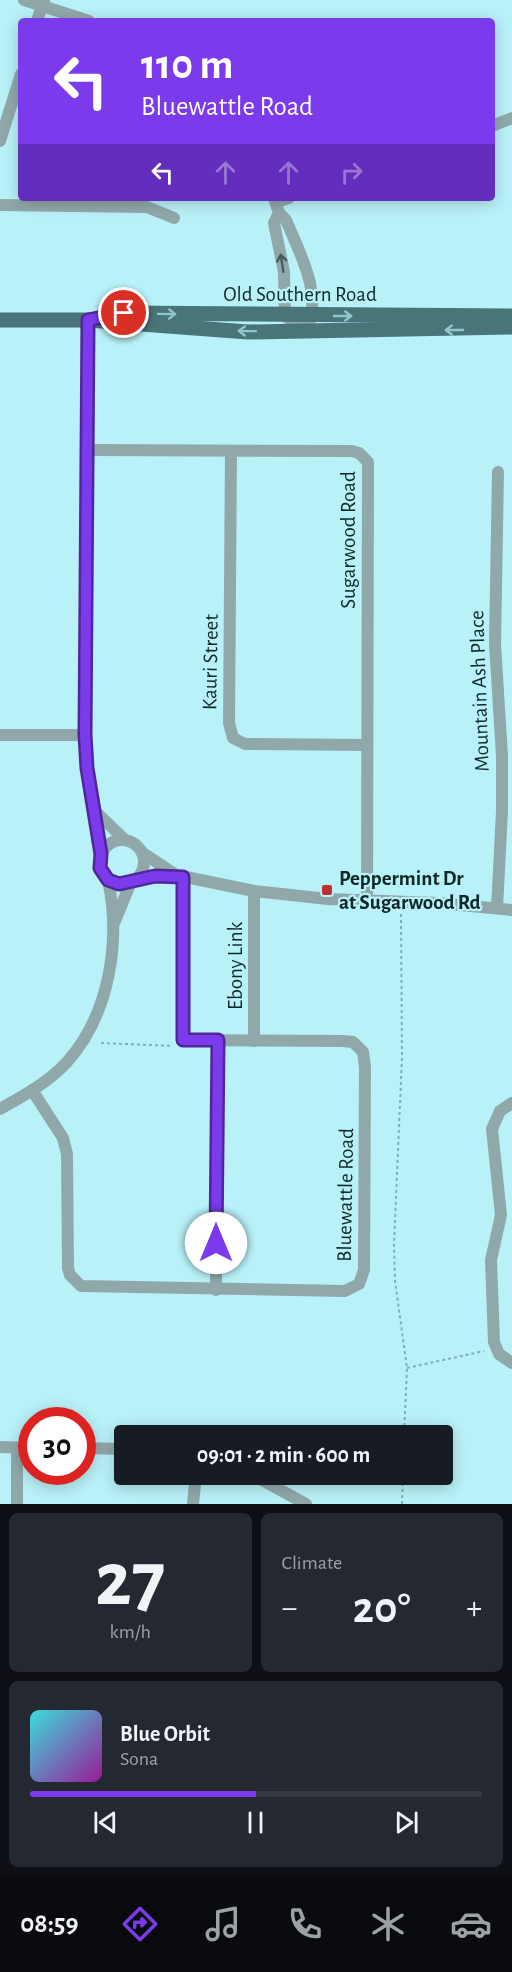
<!DOCTYPE html>
<html lang="en">
<head>
<meta charset="utf-8">
<style>
  :root { --surface:#171b24; --page:#242831; --text:#f1f3f6; --muted:#9ea1a6; --line:#363941; --accent:#7c3aed }
  body { margin:0; font-family:"Alegreya Sans",sans-serif; background:var(--page); color:var(--text); height:100vh; display:flex; flex-direction:column; font-size:22px; white-space:nowrap }
  * { box-sizing:border-box; margin:0 }
  p { font-size:20px; color:var(--muted) }
  .icon { flex:none; width:33px; height:33px; fill:none; stroke:currentColor; stroke-width:2; stroke-linecap:round; stroke-linejoin:round }
  .map { position:relative; height:1504px; overflow:hidden }
  .panel { display:flex; flex-direction:column; gap:9px; padding:9px; background:#0d0f14; flex:1 }
  .panel>* { flex:none }
  .banner { position:absolute; left:18px; top:18px; width:477px; height:183px; border-radius:6px; box-shadow:0 3px 15px #0003; background:#7c3aed; color:#fff; overflow:hidden }
  .speed { position:absolute; left:18px; top:1407px; display:flex; gap:12px; font-size:30px; font-weight:700; text-align:center }
  .speed>* { display:grid; place-content:center; width:78px; height:78px; border-radius:50%; background:var(--surface); box-shadow:0 3px 15px #0003; line-height:1 }
  .speed .limit { border:9px solid #d22; background:#fff; color:#111 }
  .pin { position:absolute; display:grid; place-items:center; width:51px; height:51px; color:#fff; margin:-26px; border:3px solid #fff; border-radius:50%; box-shadow:0 2px 6px #0007 }
  .me { position:absolute; width:66px; margin:-33px; rotate:0deg; stroke-linejoin:round; filter:drop-shadow(0 0 4px #0008) }
  .turn { display:flex; align-items:center; gap:21px; height:126px; padding:0 24px; font-size:27px }
  .turn .icon { width:78px; height:78px; stroke-width:2.5 }
  .turn b { display:block; font-size:42px; line-height:51px }
  .lanes { display:flex; align-items:center; height:57px; padding:0 24px; background:#0003; justify-content:center; gap:30px; direction:ltr }
  .lanes .off { opacity:.35 }
  .big { font-size:45px; font-weight:600; line-height:1.1 }
  .panel .widget { flex:1; display:flex; flex-direction:column; justify-content:center; gap:9px; min-width:0; padding:0 21px; border-radius:9px; background:var(--page) }
  .panel .dial { align-items:center; gap:0 }
  .dial b { font-size:78px; line-height:1 }
  .song { display:flex; align-items:center; gap:18px }
  .cover { width:72px; height:72px; border-radius:9px; background:linear-gradient(135deg,hsl(180 70% 55%),hsl(300 70% 35%)) }
  .played { height:6px; border-radius:3px; background:linear-gradient(90deg,var(--accent) 50%,var(--line) 50%) }
  .keys { display:flex; justify-content:space-around; direction:ltr }
  .heat { display:flex; justify-content:space-between; align-items:center; font-size:33px; direction:ltr }
  .panel .tiles { flex:1; display:grid; gap:9px; grid-template-columns:1fr 1fr }
  .widget:last-child { grid-column:span 2 }
  .trip { position:absolute; left:114px; top:1425px; width:339px; height:60px; border-radius:6px; background:var(--surface); box-shadow:0 3px 15px #0003; font-weight:600; line-height:60px; text-align:center }
  .tabs { display:flex; height:96px; justify-content:space-around; align-items:center; background:#090b0e; color:var(--muted) }
  .tabs .icon { width:42px; height:42px }
  .tabs .selected { color:var(--accent) }
  .tabs b { font-size:27px; color:var(--text) }
  .map>svg:first-child { display:block }
  .lines { fill:none; stroke-linecap:round; stroke-linejoin:round }
  .path { stroke:#80adb2; stroke-width:2; stroke-dasharray:3 3; stroke-linecap:butt }
  .minor { stroke:#91a8ab; stroke-width:12 }
  .major { stroke:#49747a; stroke-width:15 }
  .oneway { stroke:#445b5e }
  .oneway2 { stroke:#92c5cc }
  .route-casing { stroke:#51269a; stroke-width:15 }
  .route { stroke:#7c3aed; stroke-width:10 }
  .poi-dot { fill:#bf302e; stroke:#b9f1f8; stroke-width:2 }
  .labels { text-anchor:middle; stroke-width:4.5; stroke-linejoin:round; paint-order:stroke }
  .street-label { font-size:21px; fill:#11282a; stroke:#b9f1f8 }
  .poi-label { font-size:21px; font-weight:bold; fill:#11282a; stroke:#b9f1f8; text-anchor:start }
</style>
</head>
<body>
<div class="map">
<svg width="512" height="1504" viewBox="0 0 512 1504">
  <rect width="100%" height="100%" fill="#b9f1f8"/>
  <g class="lines">
    <g class="path">
      <polyline points="401,914 402,1057 394,1245 395,1281 407,1368 404,1436"/>
      <polyline points="101,1043 173,1046"/>
      <polyline points="407,1368 484,1351"/>
      <polyline points="402,1504 403,1474"/>
    </g>
    <g class="minor">
      <polyline points="24,0 89,21"/>
      <polyline points="37,21 44,0"/>
      <polyline points="492,126 512,118"/>
      <polyline points="0,141 21,74"/>
      <path d="M274 198 279 213 286 220C300 254 324 296 306 331L285 316 284 272 274 223 279 213"/>
      <polyline points="276,202 289,198"/>
      <polyline points="0,205 147,207 174,218"/>
      <polyline points="88,320 85,735 87,768 101,854"/>
      <polyline points="88,450 352,451 359,453 368,462 367,902"/>
      <polyline points="231,451 229,723 233,738 245,744 367,745"/>
      <polyline points="0,735 85,735"/>
      <polyline points="96,812 124,839"/>
      <circle cx="122" cy="862" r="22"/>
      <polyline points="143,853 176,875 254,891 328,899 438,903 512,910"/>
      <polyline points="137,879 176,875"/>
      <polyline points="497,908 502,811 502,756 495,644 498,472"/>
      <polyline points="115,921 131,882"/>
      <polyline points="254,1041 254,891"/>
      <polyline points="32,1090 63,1138 67,1154 68,1268 70,1275 81,1286 345,1291 359,1284 364,1270 365,1067 363,1052 353,1042 343,1041 183,1040 183,877"/>
      <polyline points="512,1103 500,1111 492,1129 501,1215 491,1260 494,1342 499,1354 512,1363"/>
      <path d="M0 1109C23 1096 49 1082 67 1062 110 1014 121 940 108 880"/>
      <polyline points="216,1290 218,1040"/>
      <polyline points="0,1447 32,1448"/>
      <polyline points="17,1448 17,1504"/>
      <polyline points="82,1448 124,1449"/>
      <polyline points="251,1474 306,1504"/>
      <polyline points="193,1504 196,1474"/>
    </g>
    <g class="major">
      <polyline points="103,317 124,313 512,316"/>
      <polyline points="0,320 88,320 248,332 512,327"/>
    </g>
  </g>
  <defs><path id="oneway-shaft" d="M-6 0H5M1.5-3L5.5 0L1.5 3" fill="none" stroke-width="1.6" stroke-linecap="round" stroke-linejoin="round" transform="scale(1.5)"/></defs>
  <use class="oneway" href="#oneway-shaft" transform="translate(282 263) rotate(-99)"/>
  <g class="oneway2">
    <use href="#oneway-shaft" transform="translate(167 314) rotate(1)"/>
    <use href="#oneway-shaft" transform="translate(343 316)"/>
    <use href="#oneway-shaft" transform="translate(454 330) rotate(180)"/>
    <use href="#oneway-shaft" transform="translate(247 331) rotate(-179)"/>
  </g>
  <g class="lines">
    <defs>
      <polyline id="route" points="124,313 88,320 85,735 87,768 101,854 100,868 108,880 119,884 155,876 183,877 183,1040 218,1040 216,1243"/>
    </defs>
    <use href="#route" class="route-casing"/>
    <use href="#route" class="route"/>
  </g>
  <rect class="poi-dot" x="321" y="884" width="12" height="12" rx="3"/>
  <g class="labels">
    <g class="street-label">
      <text x="300" y="301">Old Southern Road</text>
      <text transform="translate(348 540) rotate(-90)" y="7">Sugarwood Road</text>
      <text transform="translate(210 662) rotate(-89)" y="7">Kauri Street</text>
      <text transform="translate(479 691) rotate(-92)" y="7">Mountain Ash Place</text>
      <text transform="translate(235 966) rotate(-90)" y="7">Ebony Link</text>
      <text transform="translate(345 1195) rotate(-89)" y="7">Bluewattle Road</text>
    </g>
    <g class="poi-label">
      <text x="339" y="885">Peppermint Dr<tspan x="339" dy="24">at Sugarwood Rd</tspan></text>
    </g>
  </g>
</svg>
<div class="speed"><div class="limit">30</div></div>
<div class="pin" style="left:124px;top:313px;background:#d93025"><svg class="icon" aria-label="arrive" viewBox="0 0 24 24"><path d="M6 21V4h12l-3 4 3 4H6"/></svg></div>
<svg class="me" style="left:216px;top:1243px" viewBox="-20 -20 40 40"><circle r="19" fill="#fff"/><path d="M0-13L10 11 0 6-10 11z" fill="#7c3aed"/></svg>
<div class="trip">09:01 · 2 min · 600 m</div>
<div class="banner">
<div class="turn"><svg class="icon" aria-label="left" viewBox="0 0 24 24"><path d="M17 20v-9H6M10 6l-5 5 5 5"/></svg><div><b>110 m</b>Bluewattle Road</div></div>
<div class="lanes"><svg class="icon" aria-label="left" viewBox="0 0 24 24"><path d="M17 20v-9H6M10 6l-5 5 5 5"/></svg><svg class="icon off" aria-label="ahead" viewBox="0 0 24 24"><path d="M12 20V5M6 11l6-6 6 6"/></svg><svg class="icon off" aria-label="ahead" viewBox="0 0 24 24"><path d="M12 20V5M6 11l6-6 6 6"/></svg><svg class="icon off" aria-label="right" viewBox="0 0 24 24"><path d="M7 20v-9h11M14 6l5 5-5 5"/></svg></div>
</div>
</div>
<section class="panel">
<div class="tiles">
<div class="widget dial"><b>27</b><p>km/h</p></div>
<div class="widget"><p>Climate</p>
<div class="heat"><a>−</a><b class="big">20°</b><a>+</a></div>
</div>
<div class="widget">
<div class="song"><i class="cover"></i><div><b>Blue Orbit</b><p>Sona</p></div></div>
<div class="played"></div>
<div class="keys"><svg class="icon" aria-label="previous" viewBox="0 0 24 24"><path d="M18 5L8 12l10 7zM5 5v14"/></svg><svg class="icon" aria-label="pause" viewBox="0 0 24 24"><path d="M8 5v14M16 5v14"/></svg><svg class="icon" aria-label="next" viewBox="0 0 24 24"><path d="M6 5l10 7-10 7zM19 5v14"/></svg></div>
</div>
</div>
</section>
<nav class="tabs">
<b>08:59</b>
<svg class="icon selected" aria-label="directions" viewBox="0 0 24 24"><path d="M12 3l9 9-9 9-9-9zM9 14v-3h6M13 9l2 2-2 2"/></svg>
<svg class="icon" aria-label="music" viewBox="0 0 24 24"><path d="M9 18V5l10-2v13"/><circle cx="6" cy="18" r="3"/><circle cx="16" cy="16" r="3"/></svg>
<svg class="icon" aria-label="phone" viewBox="0 0 24 24"><path d="M5 4h4l2 5-3 2q2 4 5 5l2-3 5 2v4C11 20 4 13 5 4z"/></svg>
<svg class="icon" aria-label="climate" viewBox="0 0 24 24"><path d="M12 3v18M4 7l16 10M4 17L20 7"/></svg>
<svg class="icon" aria-label="car" viewBox="0 0 24 24"><path d="M5 17H2v-5l4-1 3-4h7l3 4 3 1v5h-3M9 17h6M6 11h13"/><circle cx="7" cy="17" r="2"/><circle cx="17" cy="17" r="2"/></svg>
</nav>
</body>
</html>
